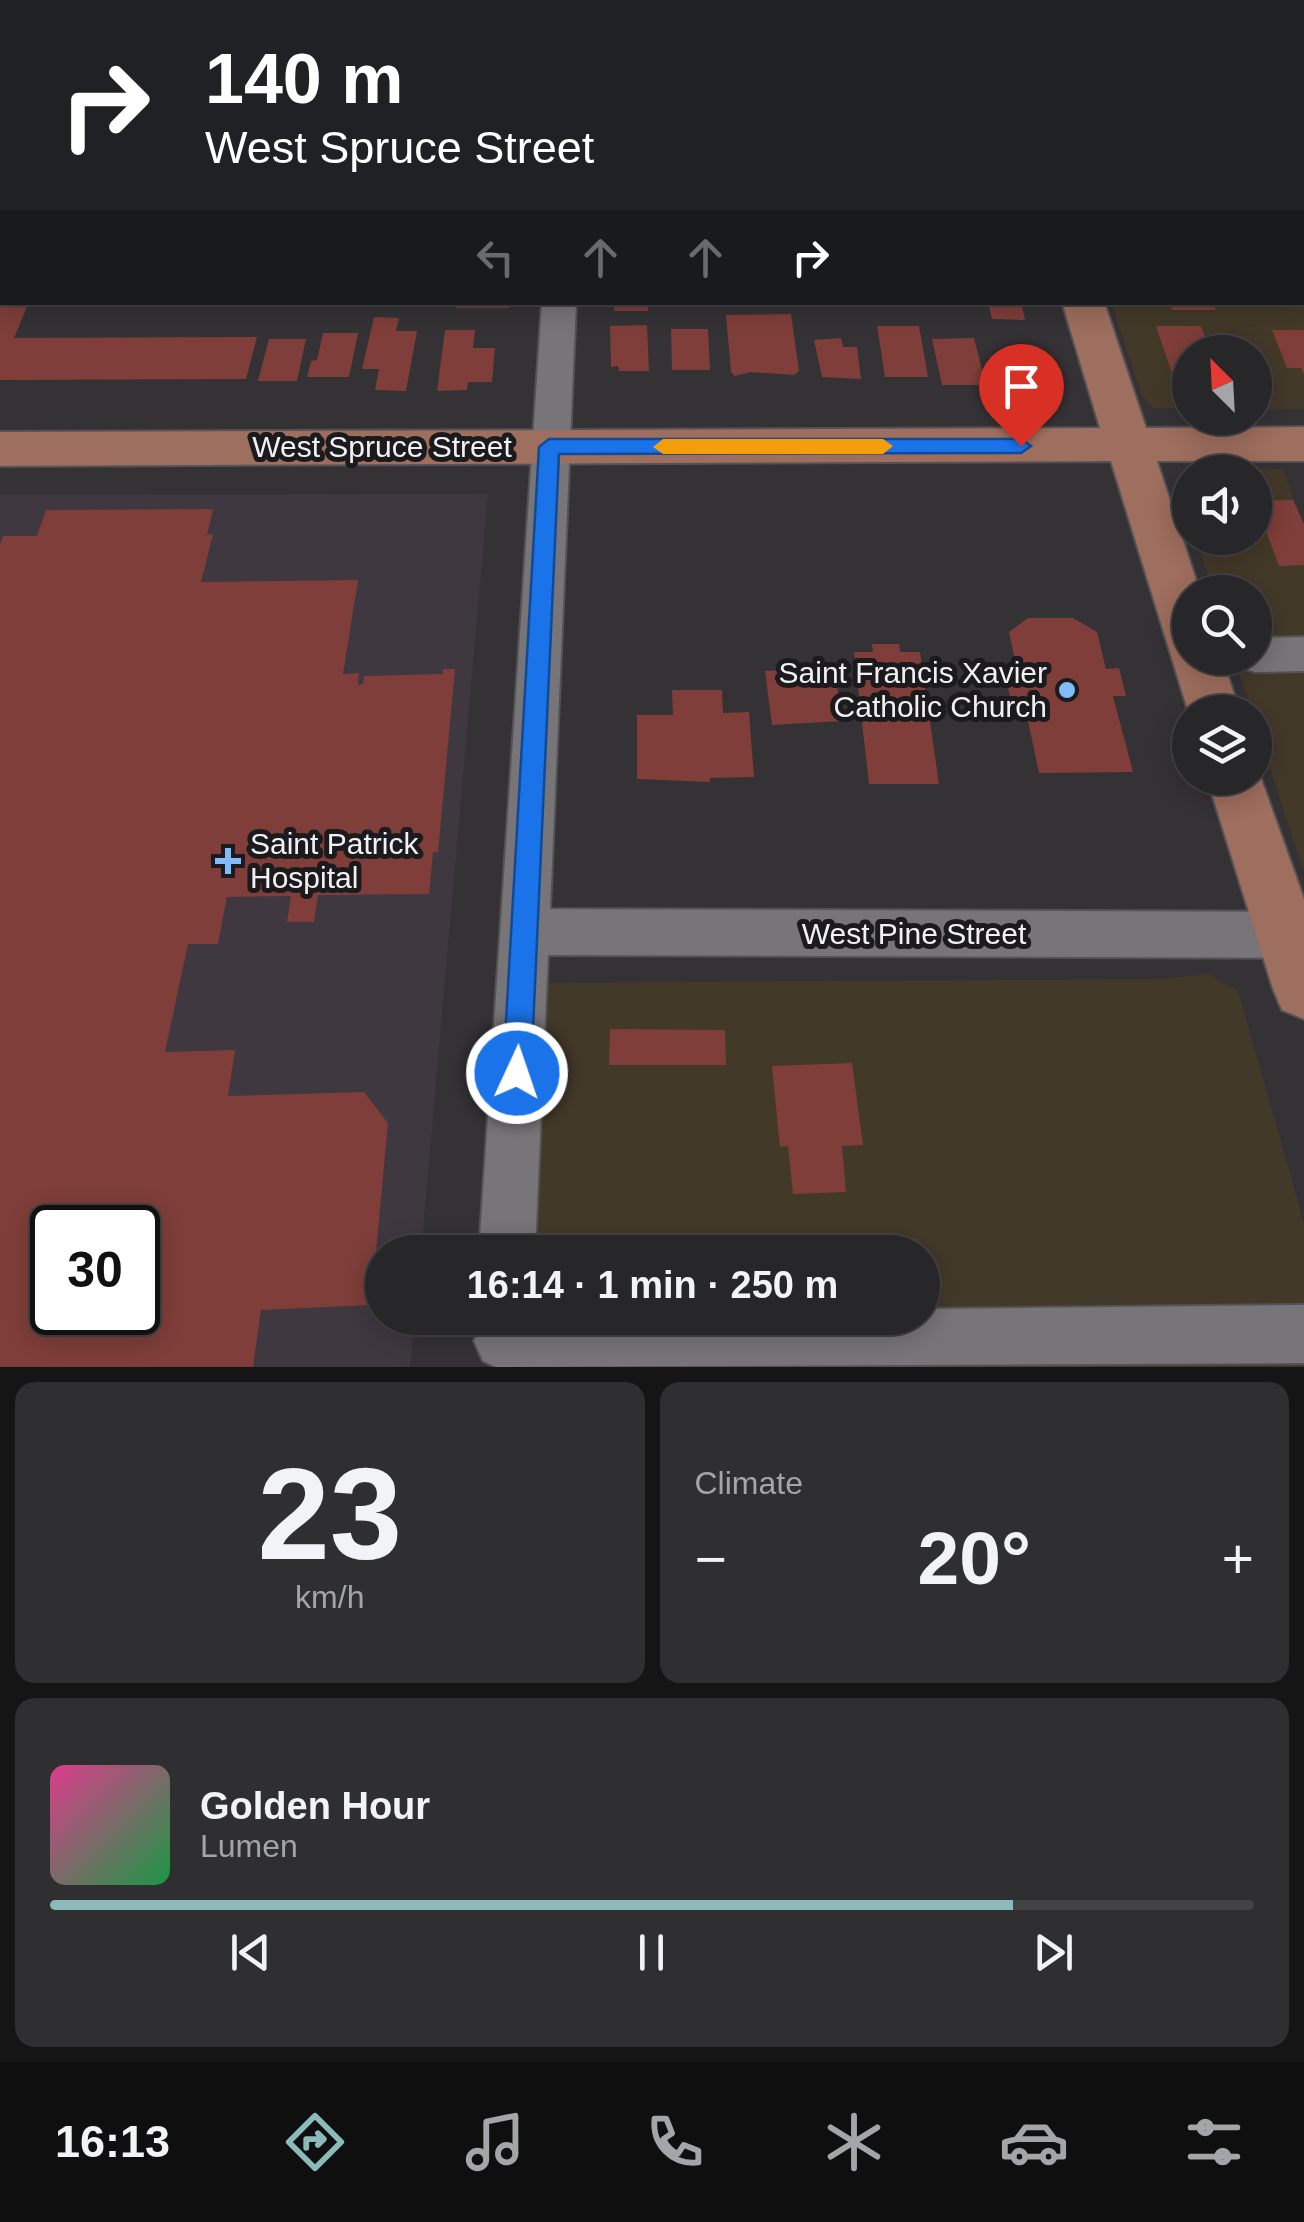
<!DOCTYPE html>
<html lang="en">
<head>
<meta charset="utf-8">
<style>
  :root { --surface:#272628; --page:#2f2e30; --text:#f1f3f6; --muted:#a4a5a8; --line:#434345; --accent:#8bbbb9 }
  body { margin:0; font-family:Helvetica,sans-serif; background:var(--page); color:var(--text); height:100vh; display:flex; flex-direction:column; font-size:38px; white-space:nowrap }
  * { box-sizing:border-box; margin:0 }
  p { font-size:32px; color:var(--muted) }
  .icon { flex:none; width:55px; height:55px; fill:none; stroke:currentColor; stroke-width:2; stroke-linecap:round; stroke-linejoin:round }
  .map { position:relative; height:1367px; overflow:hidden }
  .drawer { display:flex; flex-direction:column; gap:15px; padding:15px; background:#151516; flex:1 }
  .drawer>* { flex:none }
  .banner { position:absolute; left:0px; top:0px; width:1305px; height:305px; box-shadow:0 5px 25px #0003,0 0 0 2px var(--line); background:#202124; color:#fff; overflow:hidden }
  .needle { width:65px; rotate:336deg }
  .controls { position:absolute; left:1172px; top:335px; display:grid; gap:20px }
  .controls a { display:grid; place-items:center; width:100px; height:100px; border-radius:50%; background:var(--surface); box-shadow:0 5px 25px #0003,0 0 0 2px var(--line); font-size:50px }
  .speed { position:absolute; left:30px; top:1205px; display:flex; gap:20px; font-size:50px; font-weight:700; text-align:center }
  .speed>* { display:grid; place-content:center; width:130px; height:130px; border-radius:50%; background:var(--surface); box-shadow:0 5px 25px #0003,0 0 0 2px var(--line); line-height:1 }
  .speed .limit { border:5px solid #111; border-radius:15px; background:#fff; color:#111 }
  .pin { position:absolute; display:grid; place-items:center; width:85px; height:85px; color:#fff; margin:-102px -42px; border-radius:50% 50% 50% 0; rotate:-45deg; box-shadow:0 0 10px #0007 }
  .pin .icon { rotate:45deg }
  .me { position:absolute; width:110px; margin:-55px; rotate:3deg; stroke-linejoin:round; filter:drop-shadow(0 0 8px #0008) }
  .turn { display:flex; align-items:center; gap:35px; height:210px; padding:0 40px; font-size:45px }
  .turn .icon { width:130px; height:130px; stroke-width:2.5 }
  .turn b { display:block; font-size:70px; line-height:85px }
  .lanes { display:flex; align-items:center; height:95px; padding:0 40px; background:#0003; justify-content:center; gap:50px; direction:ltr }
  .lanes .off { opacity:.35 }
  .big { font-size:75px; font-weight:700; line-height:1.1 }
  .drawer .widget { flex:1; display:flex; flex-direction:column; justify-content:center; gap:15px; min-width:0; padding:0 35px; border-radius:20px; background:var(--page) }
  .drawer .dial { align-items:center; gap:0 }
  .dial b { font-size:130px; line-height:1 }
  .song { display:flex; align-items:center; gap:30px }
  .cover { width:120px; height:120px; border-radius:15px; background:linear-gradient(135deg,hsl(330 70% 55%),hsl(140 70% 35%)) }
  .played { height:10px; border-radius:5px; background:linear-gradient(90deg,var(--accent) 80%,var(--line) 80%) }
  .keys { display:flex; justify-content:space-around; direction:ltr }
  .heat { display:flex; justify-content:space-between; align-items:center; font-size:55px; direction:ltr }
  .drawer .tiles { flex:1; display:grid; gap:15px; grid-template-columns:1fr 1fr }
  .widget:last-child { grid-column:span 2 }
  .trip { position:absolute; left:365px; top:1235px; width:575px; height:100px; border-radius:50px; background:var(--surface); box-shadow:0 5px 25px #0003,0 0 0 2px var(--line); font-weight:700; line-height:100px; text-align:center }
  .tab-bar { display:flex; height:160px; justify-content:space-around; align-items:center; background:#100f10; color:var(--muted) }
  .tab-bar .icon { width:70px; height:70px }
  .tab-bar .on { color:var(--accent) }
  .tab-bar b { font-size:45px; color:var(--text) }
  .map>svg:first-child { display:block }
  .commercial { fill:#433929 }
  .built { fill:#3f3841; fill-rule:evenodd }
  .building { fill:#7f3e39; fill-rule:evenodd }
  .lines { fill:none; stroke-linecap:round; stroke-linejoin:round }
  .minor-casing { stroke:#545254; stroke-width:4 }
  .major-casing { stroke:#545254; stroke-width:4 }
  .minor { fill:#787579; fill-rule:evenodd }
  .major { fill:#9e6e5e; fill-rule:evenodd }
  .route { fill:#1a73e8; stroke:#114b97; stroke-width:2.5 }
  .slow { fill:#f59e0b }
  .poi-dot { fill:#81bcfa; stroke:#1b1a1c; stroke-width:4 }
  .labels { text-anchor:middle; stroke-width:10; stroke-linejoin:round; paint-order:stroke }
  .street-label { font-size:30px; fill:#f2f0f2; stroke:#1b1a1c }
  .poi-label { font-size:30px; fill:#f2f0f2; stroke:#1b1a1c; text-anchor:end }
</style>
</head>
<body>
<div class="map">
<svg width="1304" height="1367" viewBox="0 0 1304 1367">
  <rect width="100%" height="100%" fill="#343235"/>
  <g class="commercial">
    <polygon points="1304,153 1304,409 1255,409 1255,352 1190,352 1190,408 1153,408 1142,396 1111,303 1302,302"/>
    <polygon points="1198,468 1283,469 1304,527 1304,872 1234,658 1255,658 1255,592 1214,592 1196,538 1255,538 1255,472 1190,472 1190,518 1178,480 1189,471"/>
    <polygon points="1208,974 1238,991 1304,1223 1304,1367 530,1367 532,1318 922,1318 922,1252 534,1252 544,983 1163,979"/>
  </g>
  <path class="built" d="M488 494 421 1252H382V1318H415L410 1367H0V495ZM52 1228H138V1312H52Z"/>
  <g class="building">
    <polygon points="0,302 29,302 14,338 257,337 246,379 0,380"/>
    <polygon points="457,302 510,302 509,308 456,308"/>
    <rect x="614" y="302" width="34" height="9"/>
    <polygon points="988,302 1021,302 1025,320 992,319"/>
    <polygon points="1169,302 1213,302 1216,310 1172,310"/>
    <polygon points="791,314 799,371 794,375 751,372 735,376 731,372 726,315"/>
    <polygon points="374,317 399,318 396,331 417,331 406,391 375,390 379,369 362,369"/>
    <polygon points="647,325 649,371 619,371 618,366 611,367 610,326"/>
    <polygon points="877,326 919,326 928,377 885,377"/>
    <polygon points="1156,326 1201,326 1210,352 1190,352 1190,376 1173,376"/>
    <polygon points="671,329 708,329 710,370 672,370"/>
    <polygon points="445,330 475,330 473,348 495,348 492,382 468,382 467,390 437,391"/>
    <polygon points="1272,330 1304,330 1304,374 1301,368 1287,368"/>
    <polygon points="323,333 358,333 349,377 307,377 311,361 317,360"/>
    <polygon points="841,338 843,347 857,347 861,379 822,377 814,340"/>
    <polygon points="974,338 986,385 942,385 932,339"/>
    <polygon points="269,339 306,339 297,381 258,381"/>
    <polygon points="1293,500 1304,524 1304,565 1279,566 1255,501"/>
    <path d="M213 509 207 535 213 534 201 582 358 580 343 674 359 673 358 685 363 684 364 676 443 674V669H455L438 852H433L429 894 318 895 314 922H287L291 896 227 897 218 944H188L165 1052 235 1050 228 1096 364 1092 388 1123 371 1305 261 1310 253 1367H0V544L3 536H37L46 510ZM52 1228H138V1312H52Z"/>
    <polygon points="1028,618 1073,618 1097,632 1106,669 1119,668 1126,696 1113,696 1133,772 1039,773 1023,697 1010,697 1004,670 1017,670 1009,632"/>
    <polygon points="872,644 899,644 900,652 920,652 939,784 869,784 854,652 873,652"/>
    <polygon points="834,668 843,721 772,725 765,671"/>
    <polygon points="672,690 722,690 723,713 749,712 754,777 710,778 710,782 637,779 637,715 673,715"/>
    <polygon points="610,1029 725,1030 726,1065 609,1065"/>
    <polygon points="852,1063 863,1145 842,1146 846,1192 793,1194 788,1146 780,1147 772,1066"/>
    <polygon points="917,1239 919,1252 879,1252 877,1240"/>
  </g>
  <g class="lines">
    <defs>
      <g id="minor">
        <rect x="556" y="0" width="26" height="2"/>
        <rect x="981" y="0" width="26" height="2"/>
        <polygon points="1197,0 1223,0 1224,2 1198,2"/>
        <rect x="1302" y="16" width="2" height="16"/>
        <polygon points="2,70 2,92 0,93 0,71"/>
        <rect x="1302" y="125" width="2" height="18"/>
        <rect x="0" y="133" width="2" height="18"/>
        <rect x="1302" y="261" width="2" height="22"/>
        <rect x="0" y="269" width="2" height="22"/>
        <polygon points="542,302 576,302 550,909 1304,912 1304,958 548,955 535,1252 479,1252"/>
        <polygon points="1304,637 1304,671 1255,672 1240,667 1235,658 1255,658 1255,638"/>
        <polygon points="1304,1305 1304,1363 496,1367 483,1361 474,1341 483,1321 490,1318 922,1318 922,1309"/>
      </g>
      <g id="major">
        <polygon points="1011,0 1045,0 1046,2 1013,2"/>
        <polygon points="1062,302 1104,302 1146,428 1304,427 1304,461 1157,461 1200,592 1190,592 1190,658 1222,658 1240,712 1190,712 1190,717 1111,461 0,466 0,432 1100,428"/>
        <polygon points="1255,762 1304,899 1304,1019 1282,1010 1273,989 1207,778 1255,778"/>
      </g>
    </defs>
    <use href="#minor" class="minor-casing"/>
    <use href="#major" class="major-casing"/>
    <use href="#minor" class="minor"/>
    <use href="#major" class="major"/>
  </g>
  <polygon class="route" points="549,439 1021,439 1031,446 1021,453 559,454 531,1073 527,1083 517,1087 508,1083 503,1073 539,447"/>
  <polygon class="slow" points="663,439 883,439 893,446 883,454 663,454 653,447"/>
  <g class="poi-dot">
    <circle cx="1067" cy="690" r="10"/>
    <path d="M223 846h10v10h10v10h-10v10h-10v-10h-10v-10h10z"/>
  </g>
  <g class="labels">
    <g class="street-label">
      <text x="382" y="457">West Spruce Street</text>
      <text x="914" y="944">West Pine Street</text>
    </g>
    <g class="poi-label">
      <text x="1047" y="683">Saint Francis Xavier<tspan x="1047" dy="34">Catholic Church</tspan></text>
      <text x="250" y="854" text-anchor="start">Saint Patrick<tspan x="250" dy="34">Hospital</tspan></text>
    </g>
  </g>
</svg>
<div class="controls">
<a><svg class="needle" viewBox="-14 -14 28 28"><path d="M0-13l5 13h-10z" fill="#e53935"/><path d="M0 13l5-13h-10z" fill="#a4a5a8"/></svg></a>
<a><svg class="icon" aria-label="sound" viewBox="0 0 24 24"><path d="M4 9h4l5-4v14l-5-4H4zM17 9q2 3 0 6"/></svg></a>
<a><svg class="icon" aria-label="search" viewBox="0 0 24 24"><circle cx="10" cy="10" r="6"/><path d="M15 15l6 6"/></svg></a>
<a><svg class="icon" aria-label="layers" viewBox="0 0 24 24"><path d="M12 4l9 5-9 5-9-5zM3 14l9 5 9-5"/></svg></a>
</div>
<div class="speed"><div class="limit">30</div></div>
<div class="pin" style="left:1021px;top:446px;background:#d93025"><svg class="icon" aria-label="arrive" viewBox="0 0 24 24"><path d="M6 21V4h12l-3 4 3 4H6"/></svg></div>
<svg class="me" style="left:517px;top:1073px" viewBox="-20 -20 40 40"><circle r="17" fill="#1a73e8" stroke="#fff" stroke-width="3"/><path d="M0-11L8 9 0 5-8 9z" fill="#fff"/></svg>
<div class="trip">16:14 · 1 min · 250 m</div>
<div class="banner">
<div class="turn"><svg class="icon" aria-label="right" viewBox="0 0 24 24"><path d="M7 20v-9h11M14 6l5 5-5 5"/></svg><div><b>140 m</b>West Spruce Street</div></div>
<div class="lanes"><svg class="icon off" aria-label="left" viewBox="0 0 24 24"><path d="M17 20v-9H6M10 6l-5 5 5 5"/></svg><svg class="icon off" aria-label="ahead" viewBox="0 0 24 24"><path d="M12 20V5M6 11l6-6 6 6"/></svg><svg class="icon off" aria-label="ahead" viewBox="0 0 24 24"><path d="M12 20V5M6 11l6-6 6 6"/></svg><svg class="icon" aria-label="right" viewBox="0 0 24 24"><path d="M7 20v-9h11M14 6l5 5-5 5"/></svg></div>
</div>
</div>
<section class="drawer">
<div class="tiles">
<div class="widget dial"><b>23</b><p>km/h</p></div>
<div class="widget"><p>Climate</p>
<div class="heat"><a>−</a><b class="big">20°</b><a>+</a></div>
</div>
<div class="widget">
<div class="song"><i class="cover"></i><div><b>Golden Hour</b><p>Lumen</p></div></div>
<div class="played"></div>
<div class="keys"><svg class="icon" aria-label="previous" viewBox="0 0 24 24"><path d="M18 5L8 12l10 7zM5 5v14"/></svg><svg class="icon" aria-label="pause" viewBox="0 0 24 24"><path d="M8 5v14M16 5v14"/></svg><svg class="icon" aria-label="next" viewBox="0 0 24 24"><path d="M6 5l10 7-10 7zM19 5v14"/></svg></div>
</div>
</div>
</section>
<nav class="tab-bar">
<b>16:13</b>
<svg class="icon on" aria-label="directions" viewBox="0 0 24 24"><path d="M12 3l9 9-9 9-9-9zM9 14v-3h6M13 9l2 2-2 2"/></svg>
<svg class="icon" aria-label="music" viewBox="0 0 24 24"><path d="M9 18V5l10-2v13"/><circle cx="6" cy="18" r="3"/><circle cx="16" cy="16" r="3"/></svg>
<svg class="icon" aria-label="phone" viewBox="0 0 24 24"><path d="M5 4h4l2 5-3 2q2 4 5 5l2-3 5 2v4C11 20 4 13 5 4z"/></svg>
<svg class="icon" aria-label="climate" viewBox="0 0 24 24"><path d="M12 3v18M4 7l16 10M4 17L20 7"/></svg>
<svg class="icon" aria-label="car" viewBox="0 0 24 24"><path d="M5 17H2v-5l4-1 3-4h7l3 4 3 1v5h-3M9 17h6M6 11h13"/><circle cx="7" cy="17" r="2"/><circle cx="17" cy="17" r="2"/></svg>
<svg class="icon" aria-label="filters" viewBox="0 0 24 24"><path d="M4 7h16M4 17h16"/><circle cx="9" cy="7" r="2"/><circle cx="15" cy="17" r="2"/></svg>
</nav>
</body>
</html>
